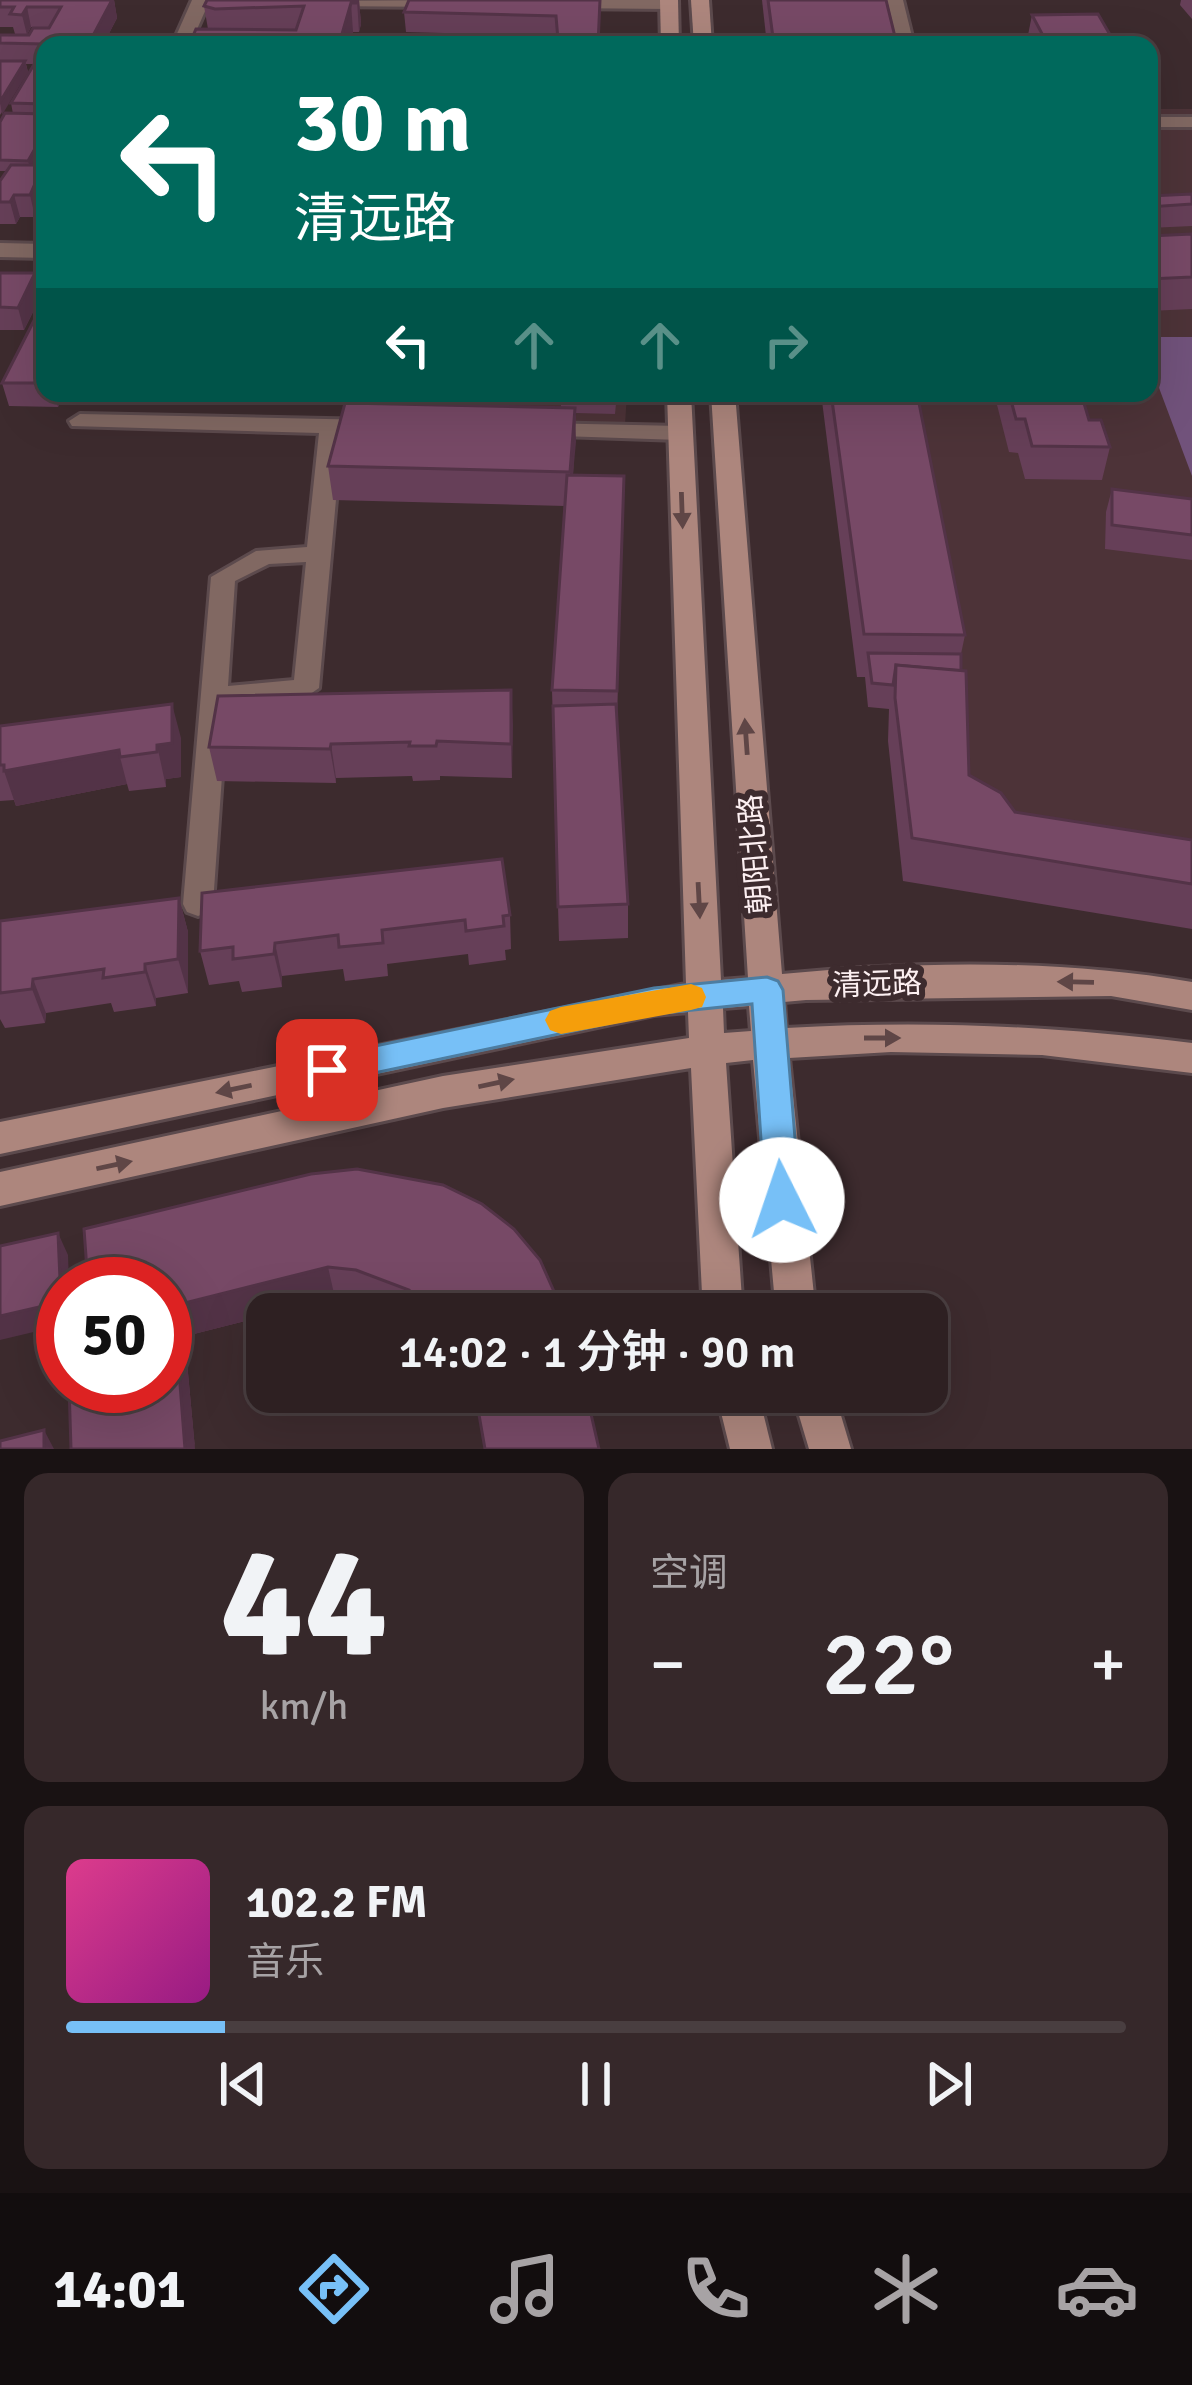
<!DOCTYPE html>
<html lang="zh">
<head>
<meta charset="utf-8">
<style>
  :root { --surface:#2e2022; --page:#36282a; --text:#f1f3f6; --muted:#a7a3a5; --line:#493e40; --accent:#77c0f7 }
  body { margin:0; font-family:Signika,"Noto Sans SC",sans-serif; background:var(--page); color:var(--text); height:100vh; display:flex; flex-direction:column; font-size:45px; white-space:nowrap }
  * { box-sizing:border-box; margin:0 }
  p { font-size:39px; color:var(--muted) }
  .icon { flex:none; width:66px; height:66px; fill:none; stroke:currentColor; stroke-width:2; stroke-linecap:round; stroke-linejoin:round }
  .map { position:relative; height:1449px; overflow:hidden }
  .panel { display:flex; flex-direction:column; gap:24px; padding:24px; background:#191213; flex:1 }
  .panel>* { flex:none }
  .hud { position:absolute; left:36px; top:36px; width:1122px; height:366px; border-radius:24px; box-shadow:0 12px 48px #0002,0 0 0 3px var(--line); background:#00695c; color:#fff; overflow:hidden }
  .speed { position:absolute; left:36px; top:1257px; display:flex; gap:24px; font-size:60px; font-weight:700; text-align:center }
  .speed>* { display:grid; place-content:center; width:156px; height:156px; border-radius:50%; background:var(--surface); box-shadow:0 12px 48px #0002,0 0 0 3px var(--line); line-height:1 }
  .speed .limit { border:18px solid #d22; background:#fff; color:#111 }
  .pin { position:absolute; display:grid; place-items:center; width:102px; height:102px; color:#fff; margin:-51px; border-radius:24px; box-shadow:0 6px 18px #0006 }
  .me { position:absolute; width:132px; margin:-66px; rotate:356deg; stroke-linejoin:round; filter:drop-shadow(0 0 9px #0008) }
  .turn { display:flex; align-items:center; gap:42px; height:252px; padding:0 60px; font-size:54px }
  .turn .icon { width:156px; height:156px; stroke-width:2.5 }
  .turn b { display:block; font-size:84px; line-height:102px }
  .lanes { display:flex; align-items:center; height:114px; padding:0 60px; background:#0003; justify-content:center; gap:60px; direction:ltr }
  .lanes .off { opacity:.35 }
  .big { font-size:90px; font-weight:600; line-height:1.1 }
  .panel .widget { flex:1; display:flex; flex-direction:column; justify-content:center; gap:18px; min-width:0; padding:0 42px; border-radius:24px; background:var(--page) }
  .panel .dial { align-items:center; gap:0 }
  .dial b { font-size:156px; line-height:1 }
  .song { display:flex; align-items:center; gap:36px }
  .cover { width:144px; height:144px; border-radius:18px; background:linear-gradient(135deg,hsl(330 70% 55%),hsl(310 70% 35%)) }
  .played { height:12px; border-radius:6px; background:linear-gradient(90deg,var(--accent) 15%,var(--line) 15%) }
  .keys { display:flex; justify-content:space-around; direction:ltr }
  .heat { display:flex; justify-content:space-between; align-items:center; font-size:66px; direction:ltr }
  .panel .tiles { flex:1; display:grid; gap:24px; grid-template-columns:1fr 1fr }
  .widget:last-child { grid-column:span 2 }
  .trip { position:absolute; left:246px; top:1293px; width:702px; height:120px; border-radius:24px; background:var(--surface); box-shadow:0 12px 48px #0002,0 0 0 3px var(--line); font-weight:600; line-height:120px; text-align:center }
  .dock { display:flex; height:192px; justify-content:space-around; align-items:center; background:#120d0e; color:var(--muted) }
  .dock .icon { width:84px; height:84px }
  .dock .selected { color:var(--accent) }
  .dock b { font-size:54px; color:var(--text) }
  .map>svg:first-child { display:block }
  .built { fill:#4d3338 }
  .water { fill:#71527b }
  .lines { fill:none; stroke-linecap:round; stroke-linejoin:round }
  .service-casing { stroke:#5c4a4d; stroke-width:6 }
  .minor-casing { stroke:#5c4a4d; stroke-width:6 }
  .tertiary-casing { stroke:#5c4a4d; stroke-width:6 }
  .secondary-casing { stroke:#5c4a4d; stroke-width:6 }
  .service { fill:#816862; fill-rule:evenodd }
  .minor { fill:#816862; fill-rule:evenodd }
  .tertiary { fill:#816862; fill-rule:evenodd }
  .secondary { fill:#ad867d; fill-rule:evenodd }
  .wall { fill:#663f58 }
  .shaded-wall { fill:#533347 }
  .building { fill:#774966; stroke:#533347; stroke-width:3 }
  .oneway { fill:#5f4646 }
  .route { fill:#77c0f7; stroke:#4d7da1; stroke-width:3 }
  .slow { fill:#f59e0b }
  .labels { text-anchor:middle; stroke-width:12; stroke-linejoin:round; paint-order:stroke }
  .street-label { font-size:30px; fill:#fceff1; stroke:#3d2b2e }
</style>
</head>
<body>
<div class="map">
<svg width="1192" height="1449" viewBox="0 0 1192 1449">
  <rect width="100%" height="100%" fill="#3d2b2e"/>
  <g class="built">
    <polygon points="1149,109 1192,109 1192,886 959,818 903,393 1149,393"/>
    <polygon points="368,393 627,393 625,425 362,419"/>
  </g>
  <polygon class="water" points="1149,337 1192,337 1192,476 1149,361"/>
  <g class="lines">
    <defs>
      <g id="service">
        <polygon points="887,0 903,0 914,45 898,45"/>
        <rect x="1149" y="117" width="43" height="10"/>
        <path d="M80 414 375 420 386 427 375 434 342 433 319 688 306 697 227 705 213 904 209 912 198 916 187 912 183 904 211 577 256 551 307 547 319 433 72 426 69 421ZM306 562 294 680 228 686 235 581 269 564Z"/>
        <polygon points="540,423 680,426 691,433 680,440 532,435 532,425"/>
      </g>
      <g id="minor">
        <polygon points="192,0 210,0 190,45 172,45"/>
        <polygon points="454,0 447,7 321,6 312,1"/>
        <polygon points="554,0 674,0 678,4 669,9 561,8 555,7"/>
      </g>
      <polygon id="tertiary" points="0,243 45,244 45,258 0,257"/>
      <g id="secondary">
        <polygon points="660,0 678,0 679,45 661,45"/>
        <polygon points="691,0 709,0 712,45 694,45"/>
        <path d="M667 393H691L721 980 748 978 711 393H735L782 974C917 961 1058 959 1192 982V1010L1111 996 806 1000 784 1002 786 1028C929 1020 1050 1026 1192 1043V1073L1042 1055 891 1052 789 1058 816 1314H776L753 1060 726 1063 743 1314H703L691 1068 443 1108 0 1206V1172L443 1076 689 1038 688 1012 654 1015 0 1154V1122L686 984ZM749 1006 751 1031 724 1033 723 1008Z"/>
        <polygon points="716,1392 758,1392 772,1449 730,1449"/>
        <polygon points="792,1392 834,1392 851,1449 809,1449"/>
      </g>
    </defs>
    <use href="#service" class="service-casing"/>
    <use href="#minor" class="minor-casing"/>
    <use href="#tertiary" class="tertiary-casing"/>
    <use href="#secondary" class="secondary-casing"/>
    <use href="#service" class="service"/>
    <use href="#minor" class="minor"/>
    <use href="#tertiary" class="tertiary"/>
    <use href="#secondary" class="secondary"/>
  </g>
  <g class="wall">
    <polygon points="0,0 114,0 117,18 103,45 45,45 45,208 40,208 35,217 20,217 16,224 0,224 0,181 7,171 0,171 0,122 13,114 11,103 34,64 26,64 28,72 0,115 0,35 29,35 50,27 31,27 27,35 15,34 13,27 0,27"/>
    <polygon points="207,0 359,0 361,24 359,32 353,32 350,45 189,45 208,29 204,6"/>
    <polygon points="600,0 599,45 557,40 556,36 406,32 404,12"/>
    <polygon points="762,0 886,0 897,45 767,45"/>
    <polygon points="1181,0 1192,0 1192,19 1180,5"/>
    <polygon points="1032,15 1116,45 1034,45 1028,35"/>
    <polygon points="1192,194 1192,226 1149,228 1149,196"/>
    <polygon points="1192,234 1192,309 1149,311 1149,236"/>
    <polygon points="0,273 35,273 41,296 24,330 0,330"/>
    <polygon points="45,299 45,393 64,393 58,407 9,406 2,383"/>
    <polygon points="371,393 435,393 433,405 561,408 561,393 617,393 615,414 576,413 573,475 624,476 617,720 628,904 628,938 559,941 552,690 565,506 333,500 328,466 372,404"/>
    <polygon points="821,393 917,393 965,635 961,654 969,775 1015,812 1192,840 1192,929 903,881 888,741 889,709 868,707 865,677 857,677"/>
    <polygon points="994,393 1081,393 1089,420 1110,447 1102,480 1025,479 1018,453 1009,452"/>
    <polygon points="1112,489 1192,499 1192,560 1105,549 1106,512"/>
    <polygon points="511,690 512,778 440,776 440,780 413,781 412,776 336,778 336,783 217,781 209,747"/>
    <polygon points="0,726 181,738 181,777 166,779 166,787 129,791 127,784 16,806 14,800 0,801"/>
    <polygon points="179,898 188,932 188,993 156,998 156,1006 114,1012 111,1003 46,1013 45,1023 5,1028 0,1019 0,921"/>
    <polygon points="510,915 511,949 505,950 506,960 469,965 468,954 387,964 388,976 345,981 343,969 282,976 282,987 242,992 239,981 209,985 200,951"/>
    <polygon points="311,1174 564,1314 397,1314 363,1301 335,1298 178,1338 187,1362 195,1449 165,1284"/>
  </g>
  <g class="shaded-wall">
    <polygon points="112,0 114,0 117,18 103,45 89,45"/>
    <polygon points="357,0 359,0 361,24 359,32"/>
    <polygon points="351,3 353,32 350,45 346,45 342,34"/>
    <polygon points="27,7 31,27 27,35 22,15"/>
    <polygon points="25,61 28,72 2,115 0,102"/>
    <polygon points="45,131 45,146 31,172 28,161"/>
    <polygon points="34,186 40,208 35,217 30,195"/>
    <polygon points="14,195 20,217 16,224 10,202"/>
    <polygon points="35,273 41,296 24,330 18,308"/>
    <polygon points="54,393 64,393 58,407"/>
    <polygon points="575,408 576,442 570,506 570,472"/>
    <polygon points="511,690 513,725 512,778 511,744"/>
    <polygon points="172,704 181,738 181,777 166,779 166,787 157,745"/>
    <polygon points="331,744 336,778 336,783 330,749"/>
    <polygon points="119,750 120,757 127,784 16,806 4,771"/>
    <polygon points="179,898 188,932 188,993 178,959"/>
    <polygon points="275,943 282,976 282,987 274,954"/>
    <polygon points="145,964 156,998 156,1006 145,972"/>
    <polygon points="33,979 46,1013 45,1023 32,989"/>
    <polygon points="58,1233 68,1255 69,1284 63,1284 63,1325 0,1340 0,1316"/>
    <polygon points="328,1267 335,1298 178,1338 187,1362 195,1449 185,1449 165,1341 165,1308"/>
    <polygon points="44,1430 54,1449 44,1449"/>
  </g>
  <g class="building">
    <polygon points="0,0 112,0 88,45 0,43 0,35 29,35 33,28 49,28 61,7 27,7 22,15 10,14 14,7 0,7"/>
    <polygon points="207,0 357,0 356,3 351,3 342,34 348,34 346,43 339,42 338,45 189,45 196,29 296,30 304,6 215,9 204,6"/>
    <polygon points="409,0 600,0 598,45 397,45 398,39 558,40 556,16 404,12"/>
    <polygon points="768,0 886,0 897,45 774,45"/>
    <polygon points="1098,14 1116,45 1048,45 1032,15"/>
    <polygon points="0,61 25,61 0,102"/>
    <polygon points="36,61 45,61 45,104 11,103"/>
    <polygon points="5,113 45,114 45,131 28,161 0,160 0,122"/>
    <polygon points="45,143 45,161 35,161"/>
    <polygon points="11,165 45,165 45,186 34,186 30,195 14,195 10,202 0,202 0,181"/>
    <polygon points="1192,194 1192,204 1149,207 1149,196"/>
    <polygon points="1192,234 1192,277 1149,279 1149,236"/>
    <polygon points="0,273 35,273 18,308 0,307"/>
    <polygon points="45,299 45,383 2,383"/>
    <polygon points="831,393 917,393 965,635 864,634"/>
    <polygon points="1009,393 1081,393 1089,420 1101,420 1110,447 1032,446 1025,419 1016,419"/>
    <polygon points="345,403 575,408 570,472 328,466"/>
    <polygon points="567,475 624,476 617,691 552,690"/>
    <polygon points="1112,489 1192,499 1192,535 1112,525"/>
    <polygon points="868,653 961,654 961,671 896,665 893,685 872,683"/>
    <polygon points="896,665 966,671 969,775 1001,793 1015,812 1192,840 1192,884 912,838 895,698"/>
    <polygon points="511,690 511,744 437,741 436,746 409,746 410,742 331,744 330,749 209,747 218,696"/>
    <polygon points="172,704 172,743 157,745 157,752 120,757 119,750 4,771 4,765 0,765 0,726"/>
    <polygon points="616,704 628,904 558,907 553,706"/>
    <polygon points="502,859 510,915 503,916 504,926 466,931 465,920 382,930 383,943 339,947 338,935 275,943 274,954 233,959 233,947 200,951 202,893"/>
    <polygon points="179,898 178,959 145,964 145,972 103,978 104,969 33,979 32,989 0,993 0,921"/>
    <polygon points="357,1169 443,1185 482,1204 514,1229 540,1260 564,1314 435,1314 409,1290 356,1270 328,1267 165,1308 165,1284 88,1284 84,1229 311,1174"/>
    <polygon points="58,1233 61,1302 0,1316 0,1246"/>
    <polygon points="176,1332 185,1449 71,1449 69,1386 165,1386 165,1334"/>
    <polygon points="475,1392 586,1392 599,1449 485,1449"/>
    <polygon points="44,1430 44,1449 0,1449 0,1441"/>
  </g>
  <defs><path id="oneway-solid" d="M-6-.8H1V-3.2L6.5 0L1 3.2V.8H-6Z" transform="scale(3)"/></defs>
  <g class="oneway">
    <use href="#oneway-solid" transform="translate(682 510) rotate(88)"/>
    <use href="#oneway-solid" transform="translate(746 737) rotate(-94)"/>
    <use href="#oneway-solid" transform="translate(699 900) rotate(87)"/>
    <use href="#oneway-solid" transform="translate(1076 982) rotate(-179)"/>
    <use href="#oneway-solid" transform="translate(882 1038)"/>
    <use href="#oneway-solid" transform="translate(496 1083) rotate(-12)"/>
    <use href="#oneway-solid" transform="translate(234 1089) rotate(168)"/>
    <use href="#oneway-solid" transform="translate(114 1165) rotate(-12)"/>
  </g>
  <polygon class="route" points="767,977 778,981 783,990 800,1200 795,1211 782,1216 770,1211 765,1200 752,1004 654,1014 327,1083 315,1079 311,1070 315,1060 327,1056 654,988"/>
  <polygon class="slow" points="691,984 702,988 706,997 702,1007 691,1010 561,1034 550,1030 545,1020 550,1011 561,1007"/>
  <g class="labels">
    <g class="street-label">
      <text transform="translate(755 854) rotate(-95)" y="10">朝阳北路</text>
      <text transform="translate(877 984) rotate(-2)" y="10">清远路</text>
    </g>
  </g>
</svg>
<div class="speed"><div class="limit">50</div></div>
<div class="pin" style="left:327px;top:1070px;background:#d93025"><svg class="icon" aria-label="arrive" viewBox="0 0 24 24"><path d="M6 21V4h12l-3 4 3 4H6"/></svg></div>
<svg class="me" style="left:782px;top:1200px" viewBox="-20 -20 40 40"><circle r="19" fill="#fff"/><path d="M0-13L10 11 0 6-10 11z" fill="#77c0f7"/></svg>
<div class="trip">14:02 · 1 分钟 · 90 m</div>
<div class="hud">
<div class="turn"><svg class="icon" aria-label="left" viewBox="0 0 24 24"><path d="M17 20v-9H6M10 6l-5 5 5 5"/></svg><div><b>30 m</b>清远路</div></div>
<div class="lanes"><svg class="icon" aria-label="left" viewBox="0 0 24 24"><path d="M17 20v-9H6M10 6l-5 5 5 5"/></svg><svg class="icon off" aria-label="ahead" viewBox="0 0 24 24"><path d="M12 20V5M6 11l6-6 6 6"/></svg><svg class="icon off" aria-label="ahead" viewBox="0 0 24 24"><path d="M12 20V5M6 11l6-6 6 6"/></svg><svg class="icon off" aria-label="right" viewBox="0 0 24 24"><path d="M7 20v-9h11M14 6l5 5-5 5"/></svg></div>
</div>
</div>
<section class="panel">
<div class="tiles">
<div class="widget dial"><b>44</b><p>km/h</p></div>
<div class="widget"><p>空调</p>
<div class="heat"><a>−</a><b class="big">22°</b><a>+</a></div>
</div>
<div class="widget">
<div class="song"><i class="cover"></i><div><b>102.2 FM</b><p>音乐</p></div></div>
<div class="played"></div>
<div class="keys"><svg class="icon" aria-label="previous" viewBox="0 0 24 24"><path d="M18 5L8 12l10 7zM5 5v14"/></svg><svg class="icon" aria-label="pause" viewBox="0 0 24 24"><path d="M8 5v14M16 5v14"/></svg><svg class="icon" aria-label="next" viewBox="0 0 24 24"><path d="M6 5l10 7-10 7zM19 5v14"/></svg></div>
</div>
</div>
</section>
<nav class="dock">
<b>14:01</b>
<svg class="icon selected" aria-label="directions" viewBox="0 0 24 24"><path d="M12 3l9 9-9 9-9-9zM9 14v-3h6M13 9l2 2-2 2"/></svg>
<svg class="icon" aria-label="music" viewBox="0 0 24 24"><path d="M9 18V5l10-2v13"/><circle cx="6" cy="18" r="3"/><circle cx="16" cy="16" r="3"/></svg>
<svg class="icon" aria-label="phone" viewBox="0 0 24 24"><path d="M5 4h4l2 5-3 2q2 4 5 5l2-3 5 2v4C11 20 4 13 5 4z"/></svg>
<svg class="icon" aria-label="climate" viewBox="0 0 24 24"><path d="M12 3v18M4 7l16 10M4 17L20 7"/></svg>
<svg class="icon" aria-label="car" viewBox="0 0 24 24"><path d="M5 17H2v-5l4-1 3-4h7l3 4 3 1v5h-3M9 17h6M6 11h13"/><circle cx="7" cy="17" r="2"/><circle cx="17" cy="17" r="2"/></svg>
</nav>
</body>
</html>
